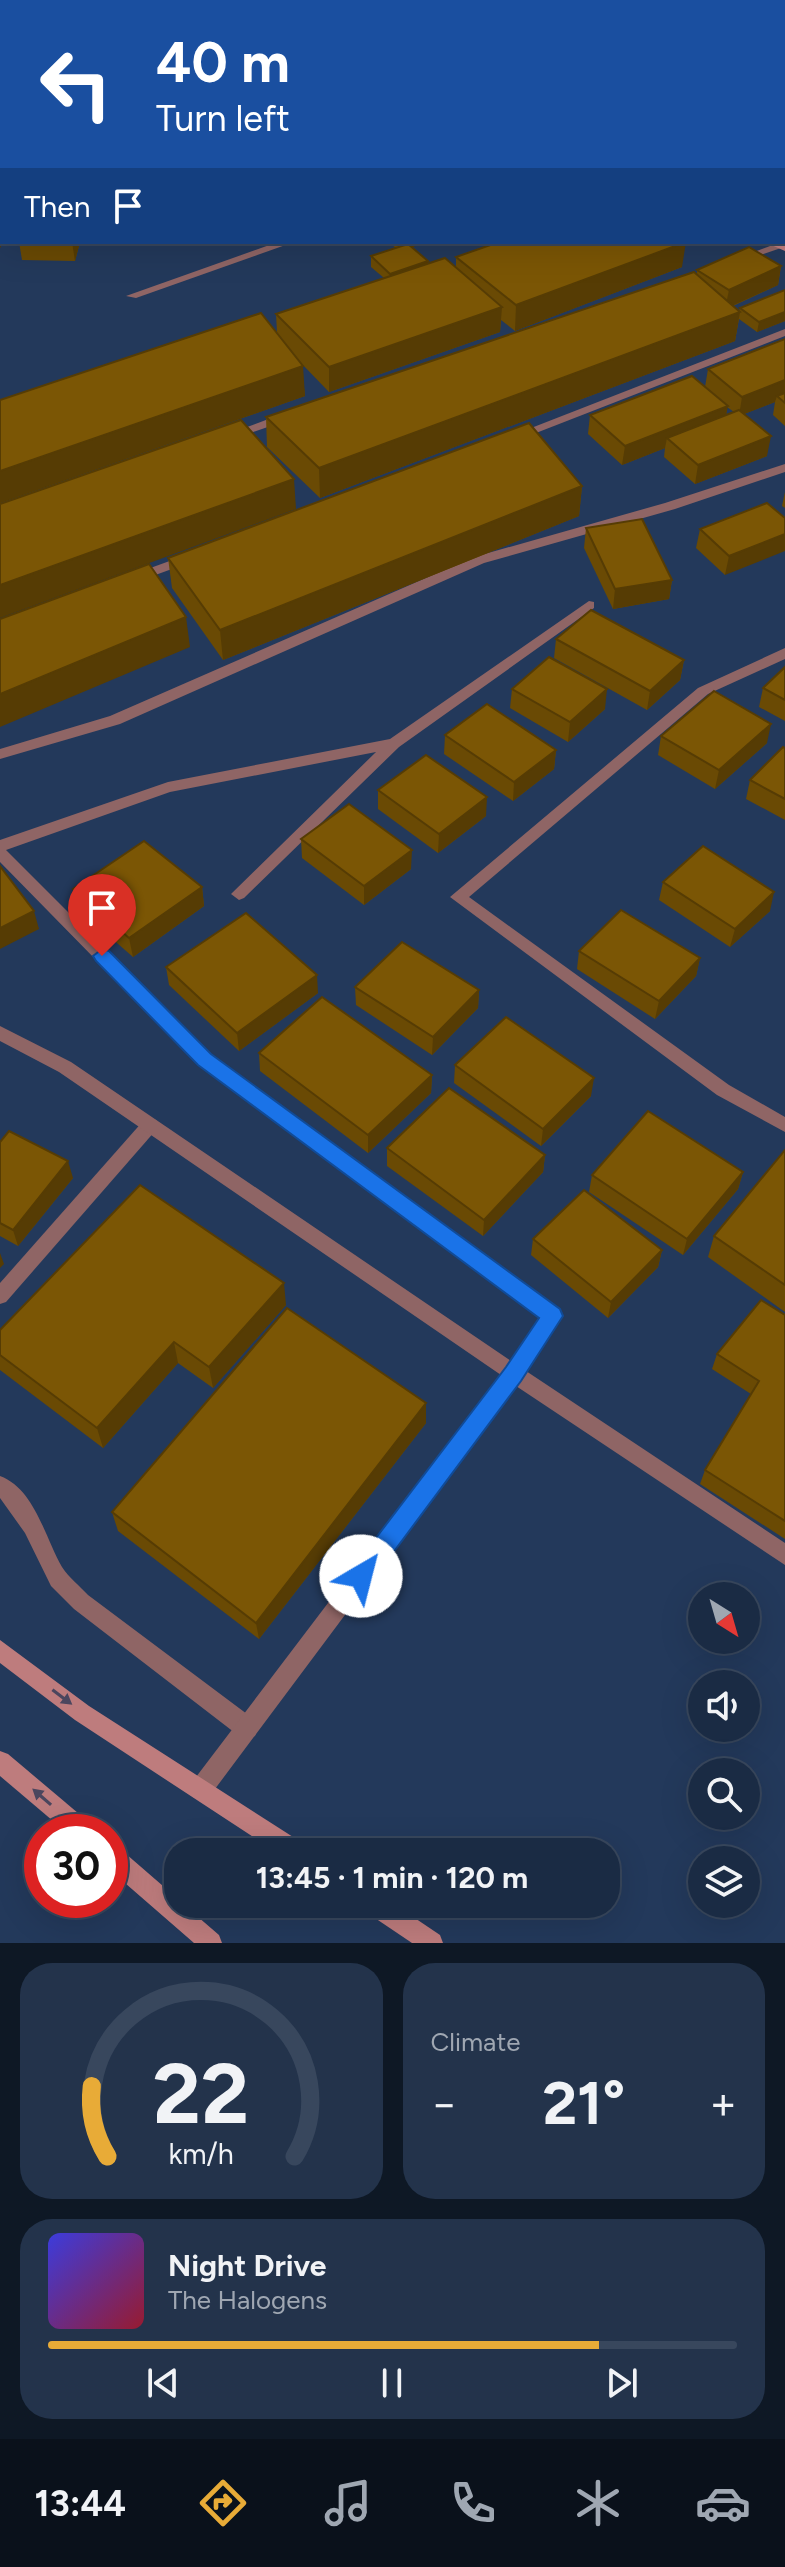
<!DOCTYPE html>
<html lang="en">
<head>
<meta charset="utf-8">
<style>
  :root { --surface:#1a2b44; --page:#23334b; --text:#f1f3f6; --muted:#9fa7b2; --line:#38475d; --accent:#e8ab37 }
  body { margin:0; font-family:Figtree,sans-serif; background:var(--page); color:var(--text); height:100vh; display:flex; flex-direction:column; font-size:30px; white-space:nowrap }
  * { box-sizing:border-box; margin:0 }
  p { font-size:26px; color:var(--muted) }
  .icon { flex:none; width:44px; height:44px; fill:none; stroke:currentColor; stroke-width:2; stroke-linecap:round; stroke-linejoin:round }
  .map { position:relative; height:1943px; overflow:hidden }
  .side { display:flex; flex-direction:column; gap:20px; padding:20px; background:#0e1825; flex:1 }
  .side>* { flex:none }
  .banner { position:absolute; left:0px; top:0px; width:786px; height:244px; box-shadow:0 8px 32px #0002,0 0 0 2px var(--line); background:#1a4fa0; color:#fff; overflow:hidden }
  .needle { width:52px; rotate:143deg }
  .controls { position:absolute; left:688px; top:1582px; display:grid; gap:16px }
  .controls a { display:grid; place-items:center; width:72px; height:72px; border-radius:50%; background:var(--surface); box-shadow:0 8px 32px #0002,0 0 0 2px var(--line); font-size:40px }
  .speed { position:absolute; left:24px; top:1814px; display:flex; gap:16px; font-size:40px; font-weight:700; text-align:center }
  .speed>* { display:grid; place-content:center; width:104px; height:104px; border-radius:50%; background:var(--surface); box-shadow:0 8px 32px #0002,0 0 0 2px var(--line); line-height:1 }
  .speed .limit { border:12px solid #d22; background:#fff; color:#111 }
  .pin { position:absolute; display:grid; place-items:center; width:68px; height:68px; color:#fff; margin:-82px -34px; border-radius:50% 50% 50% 0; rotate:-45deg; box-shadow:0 0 8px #0007 }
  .pin .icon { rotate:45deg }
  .me { position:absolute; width:88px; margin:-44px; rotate:37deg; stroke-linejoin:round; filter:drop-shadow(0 0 6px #0008) }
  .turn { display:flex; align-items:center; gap:28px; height:168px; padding:0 24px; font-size:36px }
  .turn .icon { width:104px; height:104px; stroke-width:2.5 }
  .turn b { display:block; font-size:56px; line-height:68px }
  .then { display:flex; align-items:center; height:76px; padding:0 24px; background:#0003; gap:16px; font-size:30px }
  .big { font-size:60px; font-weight:700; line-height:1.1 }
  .side .widget { flex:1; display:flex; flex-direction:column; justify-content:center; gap:12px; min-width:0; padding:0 28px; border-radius:32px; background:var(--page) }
  .side .dial { align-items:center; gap:0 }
  .dial svg { height:208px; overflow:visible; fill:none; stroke:var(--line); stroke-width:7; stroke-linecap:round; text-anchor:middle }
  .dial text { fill:var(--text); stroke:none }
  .song { display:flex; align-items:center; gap:24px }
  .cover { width:96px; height:96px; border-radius:12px; background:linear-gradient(135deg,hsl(240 70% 55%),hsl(350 70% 35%)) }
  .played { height:8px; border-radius:4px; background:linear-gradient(90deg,var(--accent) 80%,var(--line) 80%) }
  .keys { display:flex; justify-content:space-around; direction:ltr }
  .heat { display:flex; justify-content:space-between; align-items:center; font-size:44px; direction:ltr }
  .side .tiles { flex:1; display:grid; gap:20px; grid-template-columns:1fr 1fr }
  .widget:last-child { grid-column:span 2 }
  .trip { position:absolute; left:164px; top:1838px; width:456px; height:80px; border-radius:32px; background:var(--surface); box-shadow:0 8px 32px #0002,0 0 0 2px var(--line); font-weight:700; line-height:80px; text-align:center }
  .menu { display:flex; height:128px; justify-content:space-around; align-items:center; background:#0a111b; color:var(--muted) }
  .menu .icon { width:56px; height:56px }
  .menu .current { color:var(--accent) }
  .menu b { font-size:36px; color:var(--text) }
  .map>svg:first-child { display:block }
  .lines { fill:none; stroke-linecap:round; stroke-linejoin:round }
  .lane { fill:#8f6565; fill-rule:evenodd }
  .street { fill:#8f6565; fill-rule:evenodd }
  .secondary { fill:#be7c7d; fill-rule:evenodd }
  .wall { fill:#6a4a04; fill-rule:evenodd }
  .shaded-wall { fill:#563c04 }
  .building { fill:#7b5605; stroke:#563c04; stroke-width:2 }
  .oneway { fill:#4b465e }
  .route { fill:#1a73e8; stroke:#114b97; stroke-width:2 }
</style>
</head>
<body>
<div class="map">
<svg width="785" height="1943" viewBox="0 0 785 1943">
  <rect width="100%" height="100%" fill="#23395b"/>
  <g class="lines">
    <g class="lane">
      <polygon points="682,0 698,0 680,2"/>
      <polygon points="150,1118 156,1120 159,1125 156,1130 6,1302 0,1304 0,1283 144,1120"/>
      <path d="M0 1476C35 1489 45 1538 62 1567 69 1578 80 1586 88 1595L255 1720 258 1728 255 1736 247 1739 239 1736 74 1609 51 1586 25 1533 0 1498Z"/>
    </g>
    <g class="street">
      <polygon points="117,0 127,0 116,2"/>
      <rect x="0" y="21" width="2" height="6"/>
      <rect x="784" y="40" width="1" height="6"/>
      <rect x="0" y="185" width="2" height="6"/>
      <polygon points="278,242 294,242 136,298 126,296"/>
      <polygon points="781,242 785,244 784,247 740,262 735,259"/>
      <polygon points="785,329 785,336 518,440 510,440 508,437"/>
      <polygon points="287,412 291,413 291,419 233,439 229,440 223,436"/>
      <polygon points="785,464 785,472 675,509 484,563 120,724 0,759 0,749 110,716 474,557 665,503"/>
      <polygon points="189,554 196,558 194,561 136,582 129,578 131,575"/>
      <polygon points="589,601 594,602 594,608 399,747 244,898 239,900 231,894 376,752 170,792 6,850 210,1054 559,1310 561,1316 559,1322 526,1371 785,1543 785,1565 516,1386 209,1797 201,1800 193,1797 190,1789 193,1781 501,1375 59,1072 0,1041 0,1026 71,1062 511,1361 540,1318 198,1064 0,862 0,840 168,782 390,739"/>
      <polygon points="785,648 785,659 708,694 469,897 729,1085 785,1117 785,1132 717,1095 450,897 698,688"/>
    </g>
    <g class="secondary">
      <polygon points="352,0 362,0 351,2"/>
      <polygon points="768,242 785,244 785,251 769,244"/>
      <polygon points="0,1640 89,1706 304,1844 307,1852 276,1852 75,1720 0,1663"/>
      <polygon points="0,1751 8,1754 91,1824 94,1832 66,1832 0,1776"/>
      <polygon points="110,1844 118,1847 178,1899 178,1904 183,1904 219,1935 222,1943 194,1943 110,1870"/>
      <polygon points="363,1904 394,1904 440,1935 443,1943 412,1943 366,1912"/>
    </g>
  </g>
  <g class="wall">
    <polygon points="12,0 70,0 69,2 13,2"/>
    <polygon points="128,0 192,0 191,2 128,2"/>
    <polygon points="0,28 2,28 2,138 0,142"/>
    <polygon points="19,242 80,242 75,261 22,260"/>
    <polygon points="388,242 426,242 412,247 428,263 456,267 456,257 682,267 515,331 501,320 500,332 329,392 301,363 305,396 0,503 0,400 277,332 276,314 384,278 371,267 371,256 396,248"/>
    <polygon points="781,266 778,285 733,306 739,311 740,308 785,290 785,321 757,332 739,319 735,341 320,498 267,447 266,417 697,274 697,270"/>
    <path d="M785 339V426L773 415 775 402 744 414 767 456 695 484 664 457 665 448 622 465 588 434 590 415 705 387 708 369ZM727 407 734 412 726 415Z"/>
    <polygon points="582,486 579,516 223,660 172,588 168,558"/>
    <polygon points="785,492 785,508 782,506"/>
    <polygon points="767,503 725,575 696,548 700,529"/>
    <polygon points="586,528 672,580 669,599 613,609 584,548"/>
    <polygon points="556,639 684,660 680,680 647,710 554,658"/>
    <polygon points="785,667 785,721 759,707 763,688"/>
    <polygon points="512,689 605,709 568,742 510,708"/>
    <polygon points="445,735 556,750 554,769 513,801 444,754"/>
    <polygon points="661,736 767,743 715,789 658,755"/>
    <polygon points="785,748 785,820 746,799 750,780"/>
    <polygon points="378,790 486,816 438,853 378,809"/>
    <polygon points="301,839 411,869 364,905 302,858"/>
    <polygon points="663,882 770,911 730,947 659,900"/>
    <polygon points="202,887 204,906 133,957 77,908 73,889"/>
    <polygon points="579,951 700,958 696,976 655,1019 577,969"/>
    <polygon points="166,967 318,993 239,1051 169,985"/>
    <polygon points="355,987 479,990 478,1008 432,1055 356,1005"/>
    <polygon points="259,1053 432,1075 431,1093 368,1153 260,1071"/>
    <polygon points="455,1065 591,1096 541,1146 454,1083"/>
    <polygon points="0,1142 73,1178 18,1246 0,1236"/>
    <polygon points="387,1148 545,1155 543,1172 483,1236 387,1166"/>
    <polygon points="785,1150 785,1312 708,1257 714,1236"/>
    <polygon points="743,1172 738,1189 683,1255 589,1192 592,1175"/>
    <polygon points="533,1239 662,1250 658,1267 608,1318 531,1255"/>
    <polygon points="286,1305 213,1388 178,1363 103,1448 0,1370 0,1330"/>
    <polygon points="785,1315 785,1539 700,1484 705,1470 751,1394 712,1369 717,1354"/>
    <polygon points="426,1403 426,1423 259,1639 118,1531 112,1512"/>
  </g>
  <g class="shaded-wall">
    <polygon points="0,0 7,0 6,2 2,2 2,9 0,13"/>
    <polygon points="2,112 2,138 0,142 0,117"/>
    <polygon points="2,220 2,242 3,242 0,248 0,223"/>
    <polygon points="72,242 80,242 75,261"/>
    <polygon points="400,242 426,242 400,252"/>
    <polygon points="686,242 682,267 515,331 516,305"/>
    <polygon points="428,261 428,272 390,284 390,274"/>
    <polygon points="781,266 778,285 725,309 729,290"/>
    <polygon points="502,307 500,332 329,392 329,367"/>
    <polygon points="740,312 735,341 320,498 319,468"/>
    <polygon points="785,312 785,321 757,332 759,322"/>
    <polygon points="303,366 305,396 0,503 0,471"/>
    <polygon points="785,380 785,398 777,396 775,402 739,416 742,397"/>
    <polygon points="728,406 724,425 667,438 665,448 622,465 625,446"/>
    <polygon points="771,436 767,456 695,484 698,465"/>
    <polygon points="294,479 296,509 0,618 0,585"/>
    <polygon points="582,486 579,516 223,660 220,630"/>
    <polygon points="785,534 785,551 725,575 729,556"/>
    <polygon points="672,580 669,599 613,609 615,589"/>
    <polygon points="186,617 190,647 0,727 0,694"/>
    <polygon points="684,660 680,680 647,710 650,691"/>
    <polygon points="607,689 605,709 568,742 570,722"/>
    <polygon points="771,724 767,743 715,789 719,770"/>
    <polygon points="556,750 554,769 513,801 514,782"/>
    <polygon points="487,797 486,816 438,853 439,834"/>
    <polygon points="412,850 411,869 364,905 364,886"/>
    <polygon points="202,887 204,906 133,957 129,938"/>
    <polygon points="774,892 770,911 730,947 735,929"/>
    <polygon points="34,911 39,929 0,949 0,928"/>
    <polygon points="700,958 696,976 655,1019 659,1001"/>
    <polygon points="317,975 318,993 239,1051 237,1033"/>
    <polygon points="479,990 478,1008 432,1055 433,1037"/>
    <polygon points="432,1075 431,1093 368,1153 368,1135"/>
    <polygon points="594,1078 591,1096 541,1146 543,1129"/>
    <polygon points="545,1155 543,1172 483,1236 484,1220"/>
    <polygon points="68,1161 73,1178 18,1246 13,1230"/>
    <polygon points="743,1172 738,1189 683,1255 687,1239"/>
    <polygon points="662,1250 658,1267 608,1318 611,1302"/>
    <polygon points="0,1253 4,1264 0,1268"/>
    <polygon points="284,1283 286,1305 213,1388 209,1367"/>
    <polygon points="174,1342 178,1363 103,1448 97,1428"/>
    <polygon points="426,1403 426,1423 259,1639 256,1623"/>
  </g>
  <g class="building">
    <rect x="0" y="28" width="2" height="22"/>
    <polygon points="0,61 2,62 2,84 0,84"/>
    <polygon points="0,99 2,99 2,112 0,117"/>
    <polygon points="0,210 2,210 2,220 0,223"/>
    <polygon points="499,242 686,242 516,305 456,257"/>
    <polygon points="408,244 428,261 390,274 371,256"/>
    <polygon points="749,247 781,266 729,290 697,270"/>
    <polygon points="445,258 502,307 329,367 276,314"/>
    <polygon points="694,272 740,312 319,468 266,417"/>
    <polygon points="785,290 785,312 759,322 740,308"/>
    <polygon points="261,313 303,366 0,471 0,400"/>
    <polygon points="785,339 785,380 742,397 708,369"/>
    <polygon points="692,376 728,406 625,446 590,415"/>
    <polygon points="785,393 785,403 777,396"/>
    <polygon points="739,410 771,436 698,465 667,438"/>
    <polygon points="241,420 294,479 0,585 0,504"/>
    <polygon points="529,423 582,486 220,630 168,558"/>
    <polygon points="767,503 785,518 785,534 729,556 700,529"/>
    <polygon points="642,519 672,580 615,589 586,528"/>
    <polygon points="149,564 186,617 0,694 0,619"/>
    <polygon points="591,610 684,660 650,691 556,639"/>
    <polygon points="549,657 607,689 570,722 512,689"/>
    <polygon points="785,667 785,700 763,688"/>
    <polygon points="714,691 771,724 719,770 661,736"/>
    <polygon points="487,704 556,750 514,782 445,735"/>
    <polygon points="783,747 785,748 785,799 750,780"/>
    <polygon points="426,755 487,797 439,834 378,790"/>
    <polygon points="349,804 412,850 364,886 301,839"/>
    <polygon points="144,841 202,887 129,938 73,889"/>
    <polygon points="703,846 774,892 735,929 663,882"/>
    <polygon points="0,866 34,911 0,928"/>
    <polygon points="621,910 700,958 659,1001 579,951"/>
    <polygon points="246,913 317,975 237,1033 166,967"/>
    <polygon points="402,942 479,990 433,1037 355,987"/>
    <polygon points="322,997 432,1075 368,1135 259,1053"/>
    <polygon points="506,1017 594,1078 543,1129 455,1065"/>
    <polygon points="449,1088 545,1155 484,1220 387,1148"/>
    <polygon points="648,1111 743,1172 687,1239 592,1175"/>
    <polygon points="9,1131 68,1161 13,1230 0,1223 0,1142"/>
    <polygon points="785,1150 785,1285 714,1236"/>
    <polygon points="140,1185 284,1283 209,1367 174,1342 97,1428 0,1355 0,1330"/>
    <polygon points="584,1190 662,1250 611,1302 533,1239"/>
    <polygon points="761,1300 785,1315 785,1521 705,1470 759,1381 717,1354"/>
    <polygon points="287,1308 426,1403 256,1623 112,1512"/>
  </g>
  <defs><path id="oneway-solid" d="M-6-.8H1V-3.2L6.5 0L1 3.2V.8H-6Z" transform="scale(2)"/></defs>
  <g class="oneway">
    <use href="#oneway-solid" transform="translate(62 1697) rotate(37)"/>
    <use href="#oneway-solid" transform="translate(42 1797) rotate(-139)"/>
  </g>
  <polygon class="route" points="102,949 109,951 211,1054 560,1309 563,1316 521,1381 369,1585 361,1588 353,1585 349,1576 353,1568 506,1367 539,1318 198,1065 96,961 93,956"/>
</svg>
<div class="controls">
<a><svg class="needle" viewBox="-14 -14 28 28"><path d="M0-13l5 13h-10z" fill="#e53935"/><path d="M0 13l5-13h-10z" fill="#9fa7b2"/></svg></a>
<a><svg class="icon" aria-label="sound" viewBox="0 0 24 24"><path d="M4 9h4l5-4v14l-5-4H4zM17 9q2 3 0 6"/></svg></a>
<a><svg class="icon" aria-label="search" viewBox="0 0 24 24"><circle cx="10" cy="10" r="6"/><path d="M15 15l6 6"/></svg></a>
<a><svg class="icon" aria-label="layers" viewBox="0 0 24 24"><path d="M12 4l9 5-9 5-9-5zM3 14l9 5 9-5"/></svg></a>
</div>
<div class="speed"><div class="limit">30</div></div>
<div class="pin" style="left:102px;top:956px;background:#d93025"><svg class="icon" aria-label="arrive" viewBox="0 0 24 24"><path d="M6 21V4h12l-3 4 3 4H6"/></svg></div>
<svg class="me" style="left:361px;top:1576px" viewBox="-20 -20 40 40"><circle r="19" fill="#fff"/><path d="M0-13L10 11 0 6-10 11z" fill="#1a73e8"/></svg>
<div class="trip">13:45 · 1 min · 120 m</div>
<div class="banner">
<div class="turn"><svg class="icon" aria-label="left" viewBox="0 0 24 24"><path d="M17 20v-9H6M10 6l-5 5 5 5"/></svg><div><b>40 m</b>Turn left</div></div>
<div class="then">Then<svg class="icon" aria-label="arrive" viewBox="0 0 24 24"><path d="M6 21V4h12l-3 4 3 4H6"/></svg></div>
</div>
</div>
<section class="side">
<div class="tiles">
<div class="widget dial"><svg viewBox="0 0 100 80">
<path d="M14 69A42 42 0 1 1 86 69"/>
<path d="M14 69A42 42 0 0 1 8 42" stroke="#e8ab37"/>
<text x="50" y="56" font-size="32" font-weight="700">22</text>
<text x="50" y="72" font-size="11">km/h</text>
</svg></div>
<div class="widget"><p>Climate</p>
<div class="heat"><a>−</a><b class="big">21°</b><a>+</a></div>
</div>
<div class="widget">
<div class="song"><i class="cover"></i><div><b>Night Drive</b><p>The Halogens</p></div></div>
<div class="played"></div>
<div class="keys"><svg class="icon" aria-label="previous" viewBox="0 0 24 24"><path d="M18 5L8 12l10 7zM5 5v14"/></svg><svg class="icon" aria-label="pause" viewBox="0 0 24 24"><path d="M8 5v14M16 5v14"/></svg><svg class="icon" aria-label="next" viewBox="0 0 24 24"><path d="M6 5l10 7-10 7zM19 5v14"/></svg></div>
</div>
</div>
</section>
<nav class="menu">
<b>13:44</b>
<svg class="icon current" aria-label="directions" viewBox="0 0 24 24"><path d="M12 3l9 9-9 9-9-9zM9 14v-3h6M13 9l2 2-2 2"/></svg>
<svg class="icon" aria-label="music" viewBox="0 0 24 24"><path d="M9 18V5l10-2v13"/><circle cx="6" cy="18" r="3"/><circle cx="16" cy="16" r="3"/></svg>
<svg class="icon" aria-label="phone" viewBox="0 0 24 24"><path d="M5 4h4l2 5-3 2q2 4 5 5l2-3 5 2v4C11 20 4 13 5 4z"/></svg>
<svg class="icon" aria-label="climate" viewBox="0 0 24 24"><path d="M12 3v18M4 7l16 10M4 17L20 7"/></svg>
<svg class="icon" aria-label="car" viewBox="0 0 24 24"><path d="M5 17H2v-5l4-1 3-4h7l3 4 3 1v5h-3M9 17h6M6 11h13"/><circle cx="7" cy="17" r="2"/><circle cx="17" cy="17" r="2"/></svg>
</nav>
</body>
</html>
